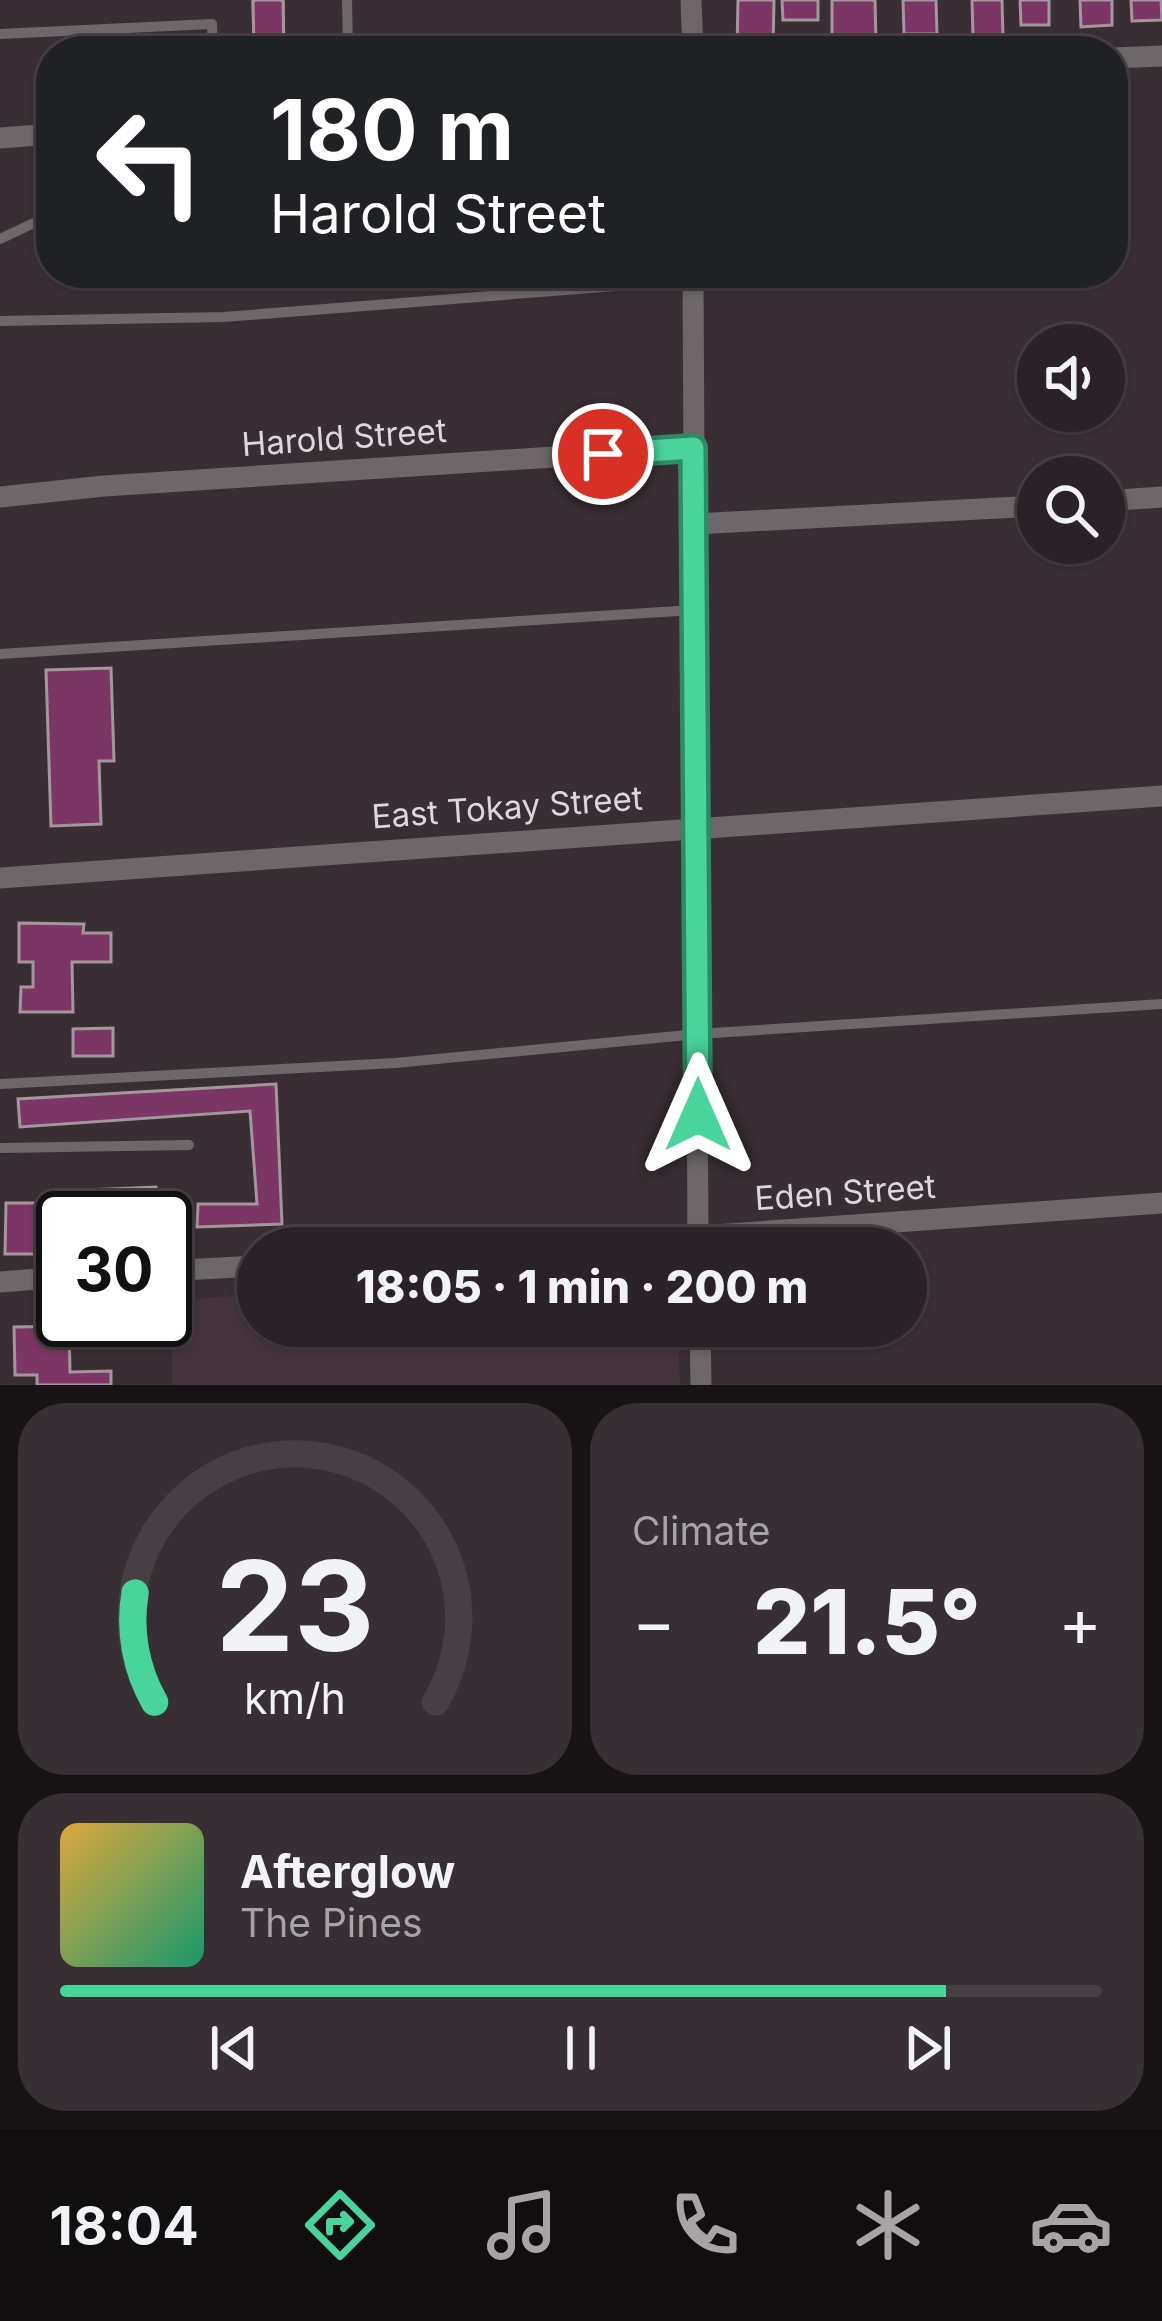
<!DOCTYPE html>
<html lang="en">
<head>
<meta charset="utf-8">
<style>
  :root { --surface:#2b2227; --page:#372f33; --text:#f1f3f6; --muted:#a6a4a7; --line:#473f44; --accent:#49d49c }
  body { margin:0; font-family:Inter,sans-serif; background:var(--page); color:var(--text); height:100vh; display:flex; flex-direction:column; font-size:45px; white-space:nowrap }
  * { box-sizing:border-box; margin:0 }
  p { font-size:39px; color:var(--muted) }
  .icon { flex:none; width:66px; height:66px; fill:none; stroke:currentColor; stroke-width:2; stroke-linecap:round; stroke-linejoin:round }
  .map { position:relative; height:1385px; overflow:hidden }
  .drawer { display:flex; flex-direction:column; gap:18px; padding:18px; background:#181315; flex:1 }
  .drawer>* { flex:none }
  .guide { position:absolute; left:36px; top:36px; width:1092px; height:252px; border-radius:48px; box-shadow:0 3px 9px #0004,0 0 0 3px var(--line); background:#202124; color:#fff; overflow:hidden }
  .controls { position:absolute; left:1017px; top:324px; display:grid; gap:24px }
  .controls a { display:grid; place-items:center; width:108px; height:108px; border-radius:50%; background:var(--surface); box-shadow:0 3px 9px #0004,0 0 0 3px var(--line); font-size:60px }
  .speed { position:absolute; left:36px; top:1191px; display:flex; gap:24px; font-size:60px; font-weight:700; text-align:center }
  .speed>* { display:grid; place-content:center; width:156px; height:156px; border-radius:50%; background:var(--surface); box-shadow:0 3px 9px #0004,0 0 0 3px var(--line); line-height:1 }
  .speed .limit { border:6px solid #111; border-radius:18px; background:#fff; color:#111 }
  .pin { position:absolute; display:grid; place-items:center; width:102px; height:102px; color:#fff; margin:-51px; border:6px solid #fff; border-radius:50%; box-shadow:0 3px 12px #0007 }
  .me { position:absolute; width:132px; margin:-66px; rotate:0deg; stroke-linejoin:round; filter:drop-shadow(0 0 9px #0008) }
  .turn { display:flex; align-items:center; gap:42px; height:252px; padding:0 36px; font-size:54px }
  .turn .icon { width:156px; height:156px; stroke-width:2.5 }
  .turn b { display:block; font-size:84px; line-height:102px }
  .big { font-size:90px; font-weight:800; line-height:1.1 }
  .drawer .tile { flex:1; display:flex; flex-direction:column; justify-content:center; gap:18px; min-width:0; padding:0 42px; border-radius:48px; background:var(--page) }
  .drawer .dial { align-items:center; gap:0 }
  .dial svg { height:312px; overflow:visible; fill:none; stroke:var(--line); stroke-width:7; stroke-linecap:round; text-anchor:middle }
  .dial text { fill:var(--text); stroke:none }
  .song { display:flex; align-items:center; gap:36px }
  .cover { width:144px; height:144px; border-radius:18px; background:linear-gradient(135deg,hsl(40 70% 55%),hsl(160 70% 35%)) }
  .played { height:12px; border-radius:6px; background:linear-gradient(90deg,var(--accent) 85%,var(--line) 85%) }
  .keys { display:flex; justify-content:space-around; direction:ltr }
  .heat { display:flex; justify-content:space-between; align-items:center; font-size:66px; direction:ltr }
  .drawer .tiles { flex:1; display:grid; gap:18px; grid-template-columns:1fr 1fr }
  .tile:last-child { grid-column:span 2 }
  .trip { position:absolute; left:237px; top:1227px; width:690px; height:120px; border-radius:60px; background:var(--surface); box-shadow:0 3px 9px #0004,0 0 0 3px var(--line); font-weight:800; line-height:120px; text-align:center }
  .tab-bar { display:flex; height:192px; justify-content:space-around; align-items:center; background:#110e10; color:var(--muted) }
  .tab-bar .icon { width:84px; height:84px }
  .tab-bar .active { color:var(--accent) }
  .tab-bar b { font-size:54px; color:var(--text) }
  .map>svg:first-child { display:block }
  .built { fill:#45343e }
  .building { fill:#7c3664; stroke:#a3969d; stroke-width:3 }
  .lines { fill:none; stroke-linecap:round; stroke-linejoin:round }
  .service { stroke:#6d676a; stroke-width:10 }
  .minor { stroke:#6d676a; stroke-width:21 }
  .route-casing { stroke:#2f8a65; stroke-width:30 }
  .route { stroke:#49d49c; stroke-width:21 }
  .labels { text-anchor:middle; stroke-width:9; stroke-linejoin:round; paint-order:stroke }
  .street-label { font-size:33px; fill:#ddd6da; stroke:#392e34 }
</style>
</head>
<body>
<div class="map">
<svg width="1162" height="1385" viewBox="0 0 1162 1385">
  <rect width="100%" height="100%" fill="#392e34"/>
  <polygon class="built" points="258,1294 258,1326 678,1326 680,1385 172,1385 172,1301"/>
  <g class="building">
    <polygon points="253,0 283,0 284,51 254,51"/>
    <polygon points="253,0 283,0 284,51 254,51"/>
    <polygon points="738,0 774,0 773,49 737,48"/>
    <polygon points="782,0 818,0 818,20 783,20"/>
    <polygon points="832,0 875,0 876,43 832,43"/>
    <polygon points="903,0 936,0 937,34 904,34"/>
    <polygon points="972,0 1002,0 1003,36 973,36"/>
    <polygon points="1020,0 1049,0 1049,25 1021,25"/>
    <polygon points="1080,0 1112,0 1112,25 1081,27"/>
    <polygon points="1131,0 1161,0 1162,20 1132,21"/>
    <polygon points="111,668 114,761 99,761 101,824 51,826 46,670"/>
    <polygon points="19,923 84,924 83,933 111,933 111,962 72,962 73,1012 20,1012 21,987 33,987 33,962 19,962"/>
    <polygon points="113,1028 113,1056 73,1056 73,1029"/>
    <polygon points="276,1084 282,1224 197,1227 198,1204 257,1204 250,1111 20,1127 18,1099"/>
    <polygon points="156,1187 157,1206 88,1209 87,1190"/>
    <polygon points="6,1203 54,1203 54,1254 5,1254"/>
    <polygon points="69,1326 70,1372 111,1371 111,1385 37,1385 37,1375 15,1375 14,1327"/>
  </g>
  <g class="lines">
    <g class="service">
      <polyline points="347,0 348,51"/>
      <polyline points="0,34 212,24 213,51"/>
      <polyline points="0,239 51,215"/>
      <polyline points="0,321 224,317 693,280"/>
      <polyline points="0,654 694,610"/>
      <polyline points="0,1084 395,1063 698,1034 1162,1004"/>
      <polyline points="0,1148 189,1145"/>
    </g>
    <g class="minor">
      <polyline points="691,0 693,51"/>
      <polyline points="1113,58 1162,56"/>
      <polyline points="0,138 51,134"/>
      <polyline points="693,273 698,1248"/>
      <polyline points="0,497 104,486 693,448"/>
      <polyline points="1104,501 1162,497"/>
      <polyline points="694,524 1038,506"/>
      <polyline points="0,878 1162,796"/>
      <polyline points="533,1248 1162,1203"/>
      <polyline points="165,1271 258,1266"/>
      <polyline points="0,1282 63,1277"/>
      <polyline points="700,1326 701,1385"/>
    </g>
  </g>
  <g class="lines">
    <defs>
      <polyline id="route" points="603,454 693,448 698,1115"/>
    </defs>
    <use href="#route" class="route-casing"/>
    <use href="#route" class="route"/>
  </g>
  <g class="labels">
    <g class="street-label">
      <text transform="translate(344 437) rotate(-4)" y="12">Harold Street</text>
      <text transform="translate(507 807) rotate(-4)" y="12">East Tokay Street</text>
      <text transform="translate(845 1192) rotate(-4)" y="12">Eden Street</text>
    </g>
  </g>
</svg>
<div class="controls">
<a><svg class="icon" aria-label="sound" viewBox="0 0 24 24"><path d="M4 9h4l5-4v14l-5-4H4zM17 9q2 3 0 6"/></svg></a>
<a><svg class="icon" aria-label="search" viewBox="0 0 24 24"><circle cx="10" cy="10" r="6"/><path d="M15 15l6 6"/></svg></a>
</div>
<div class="speed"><div class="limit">30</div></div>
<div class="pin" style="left:603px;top:454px;background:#d93025"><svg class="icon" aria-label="arrive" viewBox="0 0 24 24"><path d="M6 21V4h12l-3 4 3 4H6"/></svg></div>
<svg class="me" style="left:698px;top:1115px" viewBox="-20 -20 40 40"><path d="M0-17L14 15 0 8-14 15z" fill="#49d49c" stroke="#fff" stroke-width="4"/></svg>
<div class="trip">18:05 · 1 min · 200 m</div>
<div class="guide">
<div class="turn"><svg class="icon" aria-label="left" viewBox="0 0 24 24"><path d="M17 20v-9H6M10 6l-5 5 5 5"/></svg><div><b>180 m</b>Harold Street</div></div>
</div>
</div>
<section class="drawer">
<div class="tiles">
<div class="tile dial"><svg viewBox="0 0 100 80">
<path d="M14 69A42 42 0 1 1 86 69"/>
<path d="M14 69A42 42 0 0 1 9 41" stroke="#49d49c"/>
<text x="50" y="56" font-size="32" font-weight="700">23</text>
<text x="50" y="72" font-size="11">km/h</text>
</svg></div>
<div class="tile"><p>Climate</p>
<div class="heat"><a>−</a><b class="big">21.5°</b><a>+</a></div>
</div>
<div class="tile">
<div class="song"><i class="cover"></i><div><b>Afterglow</b><p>The Pines</p></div></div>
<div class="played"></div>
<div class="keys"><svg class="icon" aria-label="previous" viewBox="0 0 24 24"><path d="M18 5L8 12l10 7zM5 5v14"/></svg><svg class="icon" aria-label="pause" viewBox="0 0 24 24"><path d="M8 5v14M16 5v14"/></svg><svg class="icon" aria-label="next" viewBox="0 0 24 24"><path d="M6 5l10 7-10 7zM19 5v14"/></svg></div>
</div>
</div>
</section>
<nav class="tab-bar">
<b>18:04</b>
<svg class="icon active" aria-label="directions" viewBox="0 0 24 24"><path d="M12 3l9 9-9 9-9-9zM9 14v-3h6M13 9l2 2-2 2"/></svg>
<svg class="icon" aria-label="music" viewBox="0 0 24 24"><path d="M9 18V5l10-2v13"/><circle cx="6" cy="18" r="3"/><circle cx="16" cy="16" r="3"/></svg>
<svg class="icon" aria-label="phone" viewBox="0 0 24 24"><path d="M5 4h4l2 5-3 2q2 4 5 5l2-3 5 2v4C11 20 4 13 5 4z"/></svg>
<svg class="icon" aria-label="climate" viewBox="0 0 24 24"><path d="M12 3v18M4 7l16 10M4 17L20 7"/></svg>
<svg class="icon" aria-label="car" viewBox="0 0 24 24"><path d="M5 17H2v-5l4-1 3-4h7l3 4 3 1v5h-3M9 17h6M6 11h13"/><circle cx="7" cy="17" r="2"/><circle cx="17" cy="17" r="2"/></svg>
</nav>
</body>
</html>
